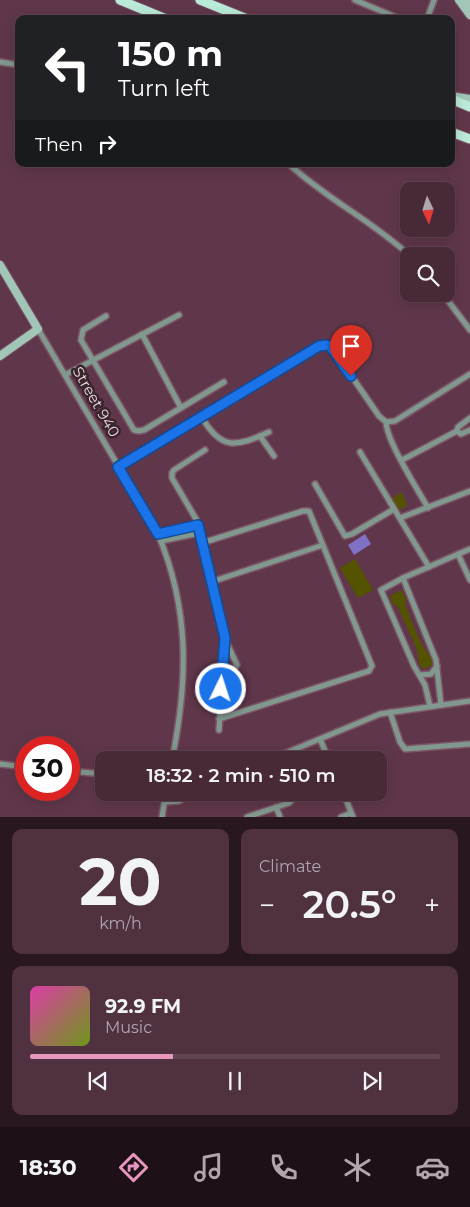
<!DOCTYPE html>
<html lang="en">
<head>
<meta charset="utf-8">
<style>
  :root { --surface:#482938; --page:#4f3140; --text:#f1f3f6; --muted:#b1a6ae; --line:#604553; --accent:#e797bd }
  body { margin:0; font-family:Montserrat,sans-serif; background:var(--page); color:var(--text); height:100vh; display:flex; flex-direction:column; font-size:19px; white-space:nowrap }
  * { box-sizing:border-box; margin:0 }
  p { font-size:16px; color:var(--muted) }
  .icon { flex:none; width:28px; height:28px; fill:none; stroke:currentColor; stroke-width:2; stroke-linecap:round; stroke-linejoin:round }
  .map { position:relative; height:817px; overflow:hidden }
  .side { display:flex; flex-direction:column; gap:12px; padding:12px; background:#28171f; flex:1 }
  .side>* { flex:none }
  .top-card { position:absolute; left:15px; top:15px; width:440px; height:152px; border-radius:10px; box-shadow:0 2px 12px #0003,0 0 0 1px var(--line); background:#202124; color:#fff; overflow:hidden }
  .needle { width:32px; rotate:176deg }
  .buttons { position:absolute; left:400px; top:182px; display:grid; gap:10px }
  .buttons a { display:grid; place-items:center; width:55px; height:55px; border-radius:10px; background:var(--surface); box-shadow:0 2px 12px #0003,0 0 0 1px var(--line); font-size:25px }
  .speed { position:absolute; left:15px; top:736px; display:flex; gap:10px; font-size:25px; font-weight:700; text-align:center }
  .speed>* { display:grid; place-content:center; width:65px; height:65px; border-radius:50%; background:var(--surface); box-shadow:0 2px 12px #0003,0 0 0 1px var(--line); line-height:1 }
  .speed .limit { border:8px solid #d22; background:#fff; color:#111 }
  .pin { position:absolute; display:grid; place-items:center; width:42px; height:42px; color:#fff; margin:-51px -21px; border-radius:50% 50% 50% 0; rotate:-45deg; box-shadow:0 0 5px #0007 }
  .pin .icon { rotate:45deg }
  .me { position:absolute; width:55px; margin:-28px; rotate:4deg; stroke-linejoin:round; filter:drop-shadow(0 0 4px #0008) }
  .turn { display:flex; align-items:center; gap:18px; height:105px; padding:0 20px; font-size:22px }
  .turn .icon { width:65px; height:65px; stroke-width:2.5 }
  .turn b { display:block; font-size:35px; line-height:42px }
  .then { display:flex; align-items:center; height:48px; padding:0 20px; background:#0003; gap:10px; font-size:19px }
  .big { font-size:38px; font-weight:600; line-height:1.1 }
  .side .widget { flex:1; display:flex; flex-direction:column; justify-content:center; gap:8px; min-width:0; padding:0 18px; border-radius:10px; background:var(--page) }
  .side .dial { align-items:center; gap:0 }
  .dial b { font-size:65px; line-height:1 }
  .song { display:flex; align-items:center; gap:15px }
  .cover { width:60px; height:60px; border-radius:8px; background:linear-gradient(135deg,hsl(320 70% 55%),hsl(80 70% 35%)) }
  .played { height:5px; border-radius:2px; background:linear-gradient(90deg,var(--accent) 35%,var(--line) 35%) }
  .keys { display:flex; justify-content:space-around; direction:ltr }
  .heat { display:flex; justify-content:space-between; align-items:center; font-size:28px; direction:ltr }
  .side .tiles { flex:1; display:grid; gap:12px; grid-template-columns:1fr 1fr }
  .widget:last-child { grid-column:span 2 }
  .trip { position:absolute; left:95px; top:751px; width:292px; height:50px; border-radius:10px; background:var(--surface); box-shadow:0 2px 12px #0003,0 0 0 1px var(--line); font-weight:600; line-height:50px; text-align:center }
  .menu { display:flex; height:80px; justify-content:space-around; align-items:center; background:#1d1016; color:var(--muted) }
  .menu .icon { width:35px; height:35px }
  .menu .on { color:var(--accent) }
  .menu b { font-size:22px; color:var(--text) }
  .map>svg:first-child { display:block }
  .green { fill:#545400 }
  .water { fill:#7f71c4 }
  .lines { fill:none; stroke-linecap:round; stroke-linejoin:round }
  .street-casing { stroke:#7c5667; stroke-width:8 }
  .secondary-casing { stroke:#7c5667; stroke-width:10 }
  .primary-casing { stroke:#7c5667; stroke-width:11 }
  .street { stroke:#81988f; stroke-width:5 }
  .secondary { stroke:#a1c6b8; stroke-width:8 }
  .primary { stroke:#baead8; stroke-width:9 }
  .route-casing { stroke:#114b97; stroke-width:12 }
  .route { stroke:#1a73e8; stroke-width:9 }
  .labels { text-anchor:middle; stroke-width:5; stroke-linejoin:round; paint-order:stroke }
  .street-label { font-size:15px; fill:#ebd1dc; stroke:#38252e }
</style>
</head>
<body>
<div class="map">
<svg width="470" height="817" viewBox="0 0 470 817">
  <rect width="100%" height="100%" fill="#60374a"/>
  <g class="green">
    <polygon points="402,492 407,506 398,510 391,499"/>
    <polygon points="355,559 373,590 358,598 340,568"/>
    <path d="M401 590 406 598 405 604C411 618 416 635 424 648 428 654 433 657 433 665L423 669C417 663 419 657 417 650 412 636 404 621 398 607L393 604 390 596Z"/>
  </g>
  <polygon class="water" points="365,534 371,544 354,555 348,545"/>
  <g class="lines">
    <defs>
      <g id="street">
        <polyline points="355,0 400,19"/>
        <polyline points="427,19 434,0"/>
        <polyline points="0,62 19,65"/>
        <path d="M289 164C326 199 373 221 410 256"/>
        <polyline points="443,294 470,330"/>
        <polyline points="106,316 83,330 81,340 134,430 139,431 144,430 224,382"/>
        <path d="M38 329 158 534C190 610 188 681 172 760"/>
        <polyline points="142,334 181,408"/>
        <polyline points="65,375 179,315"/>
        <path d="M201 416C221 451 236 447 269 432"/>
        <path d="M386 422C387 442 417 488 428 508"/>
        <polyline points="457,431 461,434 470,430"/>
        <polyline points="260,436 274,456"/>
        <polyline points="205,450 174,470 172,473 172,478 196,519 225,638 219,730"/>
        <polyline points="360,452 429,567"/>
        <polyline points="402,460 457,431 458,427 470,418"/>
        <polyline points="118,467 322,345 326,345 333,349 379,416 386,422 395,421 470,374"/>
        <polyline points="315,484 345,536 352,534 394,509"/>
        <polyline points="400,518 470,491"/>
        <polyline points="158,534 198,525"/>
        <polyline points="161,541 199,533"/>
        <polyline points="202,543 303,511 309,511 372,666 369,671 219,719"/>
        <polyline points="458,554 470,580"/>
        <polyline points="403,578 436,660 441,705"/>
        <polyline points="211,582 323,545"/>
        <polyline points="222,674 235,668 237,665 225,639"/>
        <polyline points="420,675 431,674 437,666"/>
        <polyline points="430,706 425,685 414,666 381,590 403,578 470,549"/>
        <polyline points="390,712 400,742 405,749 470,744"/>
        <polyline points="320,739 329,760"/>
        <polyline points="269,760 380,714 470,701"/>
        <polyline points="0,764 26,767"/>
        <polyline points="69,771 104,774"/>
        <polyline points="343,792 353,817"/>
        <polyline points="165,802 179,801 197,792"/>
        <polyline points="276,807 280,817"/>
        <polyline points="162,817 166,792"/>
        <polyline points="247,817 289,803 293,799 293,792"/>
        <polyline points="341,817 351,813"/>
      </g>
      <g id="secondary">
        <polyline points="459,0 470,15"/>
        <polyline points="466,0 470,6"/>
        <polyline points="451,96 470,99"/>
        <polyline points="0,265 38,329 0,356"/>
      </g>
      <g id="primary">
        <polyline points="120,0 166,19"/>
        <polyline points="200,0 247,19"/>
        <polyline points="451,99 470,107"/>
        <polyline points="451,132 470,139"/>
      </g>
    </defs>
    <use href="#street" class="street-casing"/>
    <use href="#secondary" class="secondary-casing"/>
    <use href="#primary" class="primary-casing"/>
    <use href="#street" class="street"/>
    <use href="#secondary" class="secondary"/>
    <use href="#primary" class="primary"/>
  </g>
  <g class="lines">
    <defs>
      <polyline id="route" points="221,689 225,638 198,525 158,534 118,467 319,346 326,345 330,346 351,376"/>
    </defs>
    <use href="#route" class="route-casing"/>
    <use href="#route" class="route"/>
  </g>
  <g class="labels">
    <g class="street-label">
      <text transform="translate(96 402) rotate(60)" y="5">Street 940</text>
    </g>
  </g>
</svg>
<div class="buttons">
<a><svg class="needle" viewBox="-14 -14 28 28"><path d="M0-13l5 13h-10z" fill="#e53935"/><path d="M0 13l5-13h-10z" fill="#b1a6ae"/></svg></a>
<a><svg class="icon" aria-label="search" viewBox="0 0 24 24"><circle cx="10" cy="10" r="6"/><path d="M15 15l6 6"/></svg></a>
</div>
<div class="speed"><div class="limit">30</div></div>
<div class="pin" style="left:351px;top:376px;background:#d93025"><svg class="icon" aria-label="arrive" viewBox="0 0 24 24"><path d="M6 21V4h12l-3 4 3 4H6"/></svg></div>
<svg class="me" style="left:221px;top:689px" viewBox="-20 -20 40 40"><circle r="17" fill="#1a73e8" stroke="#fff" stroke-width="3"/><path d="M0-11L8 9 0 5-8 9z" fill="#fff"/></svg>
<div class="trip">18:32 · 2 min · 510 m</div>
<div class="top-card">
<div class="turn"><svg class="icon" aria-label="left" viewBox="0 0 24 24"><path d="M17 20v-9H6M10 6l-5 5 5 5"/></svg><div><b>150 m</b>Turn left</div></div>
<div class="then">Then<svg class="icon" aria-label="right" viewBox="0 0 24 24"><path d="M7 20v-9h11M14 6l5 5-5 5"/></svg></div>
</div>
</div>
<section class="side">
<div class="tiles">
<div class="widget dial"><b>20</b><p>km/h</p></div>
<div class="widget"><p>Climate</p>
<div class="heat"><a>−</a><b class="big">20.5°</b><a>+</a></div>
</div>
<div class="widget">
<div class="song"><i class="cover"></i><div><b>92.9 FM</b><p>Music</p></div></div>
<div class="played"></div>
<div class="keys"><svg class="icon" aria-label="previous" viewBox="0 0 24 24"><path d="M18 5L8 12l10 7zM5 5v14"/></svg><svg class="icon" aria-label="pause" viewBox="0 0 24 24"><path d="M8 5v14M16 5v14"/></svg><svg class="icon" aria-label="next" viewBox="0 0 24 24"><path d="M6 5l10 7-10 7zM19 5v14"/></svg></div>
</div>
</div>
</section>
<nav class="menu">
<b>18:30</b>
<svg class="icon on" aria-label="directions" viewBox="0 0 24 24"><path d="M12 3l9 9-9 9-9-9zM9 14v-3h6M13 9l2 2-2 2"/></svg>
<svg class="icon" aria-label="music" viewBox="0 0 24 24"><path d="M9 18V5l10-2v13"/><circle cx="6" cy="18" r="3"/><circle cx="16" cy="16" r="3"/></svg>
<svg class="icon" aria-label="phone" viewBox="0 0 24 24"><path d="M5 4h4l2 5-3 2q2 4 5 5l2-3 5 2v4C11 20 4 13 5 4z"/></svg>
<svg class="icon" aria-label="climate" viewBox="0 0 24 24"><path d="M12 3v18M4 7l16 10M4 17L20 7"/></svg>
<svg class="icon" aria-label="car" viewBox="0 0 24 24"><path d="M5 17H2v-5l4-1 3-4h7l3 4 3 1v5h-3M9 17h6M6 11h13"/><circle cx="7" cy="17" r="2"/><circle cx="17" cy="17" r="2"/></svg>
</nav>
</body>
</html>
